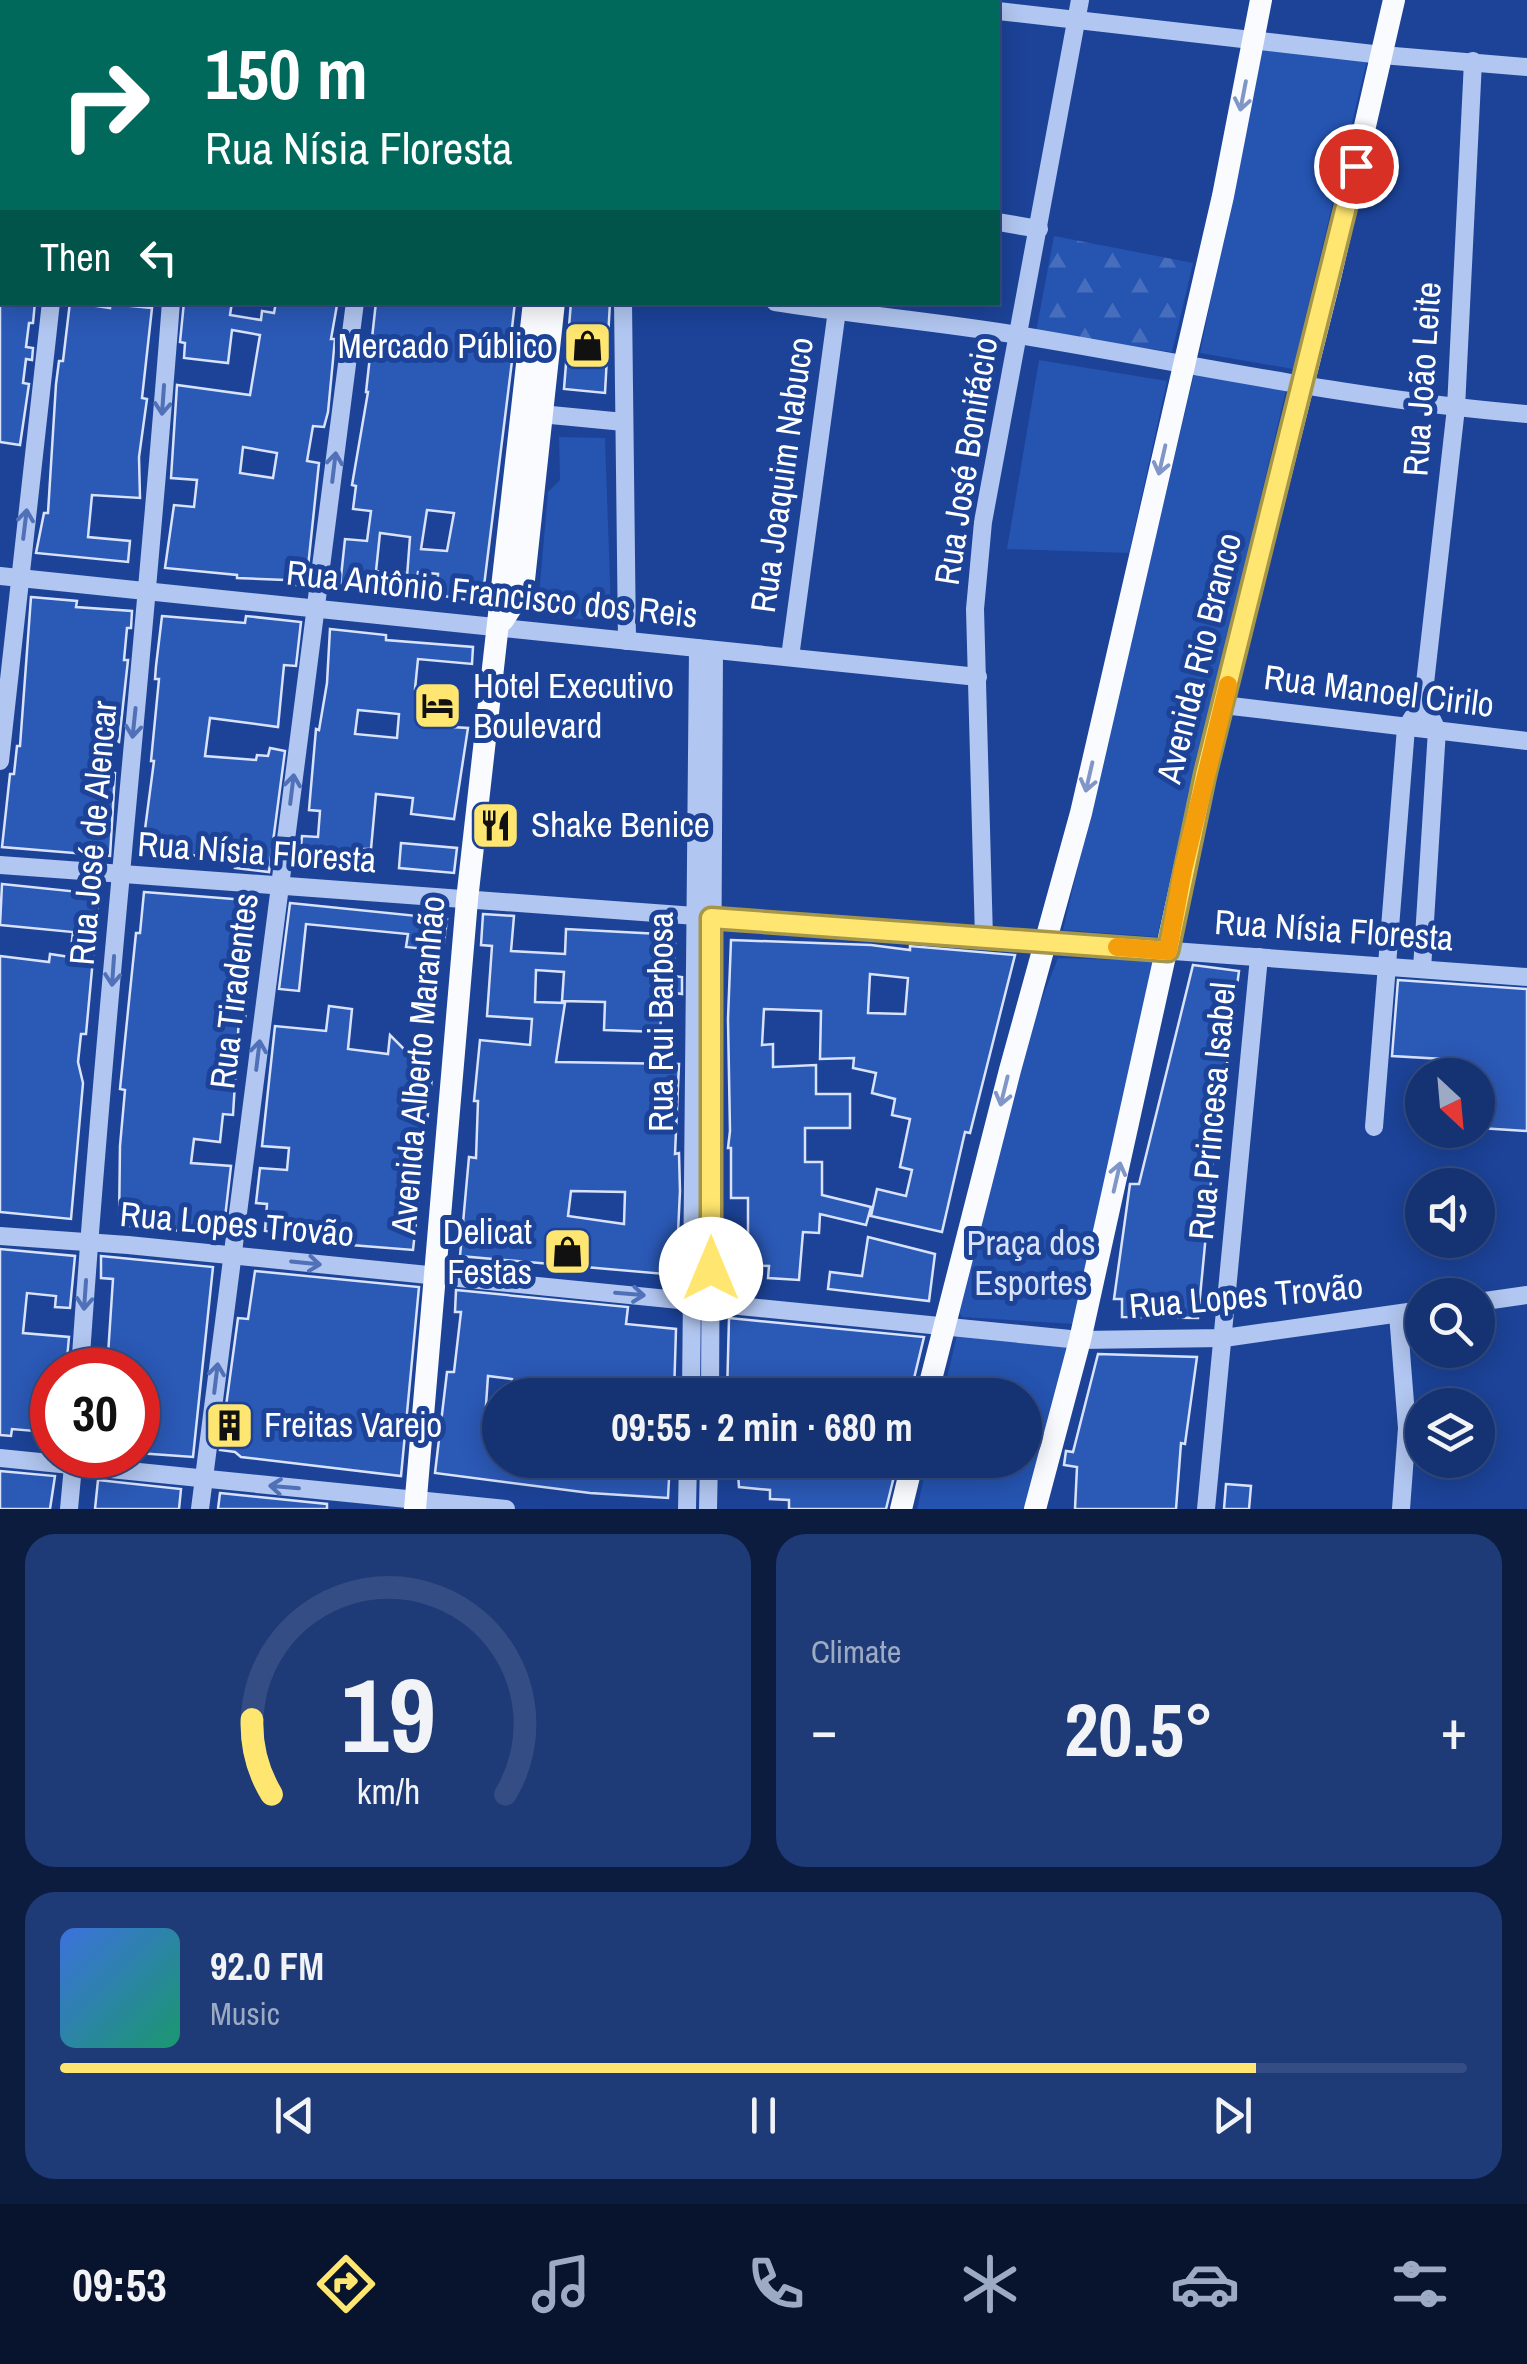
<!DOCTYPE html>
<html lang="en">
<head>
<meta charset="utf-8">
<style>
  :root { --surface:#153272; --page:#1e3a77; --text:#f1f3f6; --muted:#9daac4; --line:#344d84; --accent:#ffe670 }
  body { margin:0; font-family:"Archivo Narrow",sans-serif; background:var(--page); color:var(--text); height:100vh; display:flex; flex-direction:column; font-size:38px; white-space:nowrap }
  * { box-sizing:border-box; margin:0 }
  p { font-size:32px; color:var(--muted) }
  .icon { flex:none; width:55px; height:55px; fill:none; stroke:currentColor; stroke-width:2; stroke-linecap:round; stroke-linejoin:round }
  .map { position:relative; height:1509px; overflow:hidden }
  .side { display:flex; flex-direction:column; gap:25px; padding:25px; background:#0c1c3f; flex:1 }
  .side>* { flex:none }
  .banner { position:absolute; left:0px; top:0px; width:1000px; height:305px; box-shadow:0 5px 25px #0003,0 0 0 2px var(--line); background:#00695c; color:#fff; overflow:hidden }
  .needle { width:65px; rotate:154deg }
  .fabs { position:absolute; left:1405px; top:1058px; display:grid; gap:20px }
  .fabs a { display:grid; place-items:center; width:90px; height:90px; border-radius:50%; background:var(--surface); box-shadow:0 5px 25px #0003,0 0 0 2px var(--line); font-size:50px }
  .speed { position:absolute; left:30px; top:1348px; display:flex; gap:20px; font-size:50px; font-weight:700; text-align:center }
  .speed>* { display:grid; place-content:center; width:130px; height:130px; border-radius:50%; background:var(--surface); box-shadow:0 5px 25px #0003,0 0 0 2px var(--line); line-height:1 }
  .speed .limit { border:15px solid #d22; background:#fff; color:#111 }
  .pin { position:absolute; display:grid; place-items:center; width:85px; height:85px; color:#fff; margin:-42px; border:5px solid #fff; border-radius:50%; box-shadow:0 2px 10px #0007 }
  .me { position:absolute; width:110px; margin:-55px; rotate:0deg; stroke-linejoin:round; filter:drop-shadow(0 0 8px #0008) }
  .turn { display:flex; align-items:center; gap:35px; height:210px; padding:0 40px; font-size:45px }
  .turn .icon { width:130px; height:130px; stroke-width:2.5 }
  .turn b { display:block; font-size:70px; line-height:85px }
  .then { display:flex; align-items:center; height:95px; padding:0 40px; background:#0003; gap:20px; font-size:38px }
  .big { font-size:75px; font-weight:700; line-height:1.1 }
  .side .tile { flex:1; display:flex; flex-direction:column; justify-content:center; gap:15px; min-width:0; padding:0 35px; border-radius:30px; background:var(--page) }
  .side .dial { align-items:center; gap:0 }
  .dial svg { height:260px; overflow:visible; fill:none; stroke:var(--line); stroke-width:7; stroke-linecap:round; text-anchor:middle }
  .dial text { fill:var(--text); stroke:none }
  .song { display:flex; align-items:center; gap:30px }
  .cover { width:120px; height:120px; border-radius:15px; background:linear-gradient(135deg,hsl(220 70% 55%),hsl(160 70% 35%)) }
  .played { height:10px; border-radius:5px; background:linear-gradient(90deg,var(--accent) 85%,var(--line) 85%) }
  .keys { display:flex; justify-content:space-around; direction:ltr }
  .heat { display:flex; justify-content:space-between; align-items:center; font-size:55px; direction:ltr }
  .side .tiles { flex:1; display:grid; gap:25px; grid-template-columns:1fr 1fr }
  .tile:last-child { grid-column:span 2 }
  .trip { position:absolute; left:482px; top:1378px; width:560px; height:100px; border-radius:50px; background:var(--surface); box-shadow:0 5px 25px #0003,0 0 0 2px var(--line); font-weight:700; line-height:100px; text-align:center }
  .tabs { display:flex; height:160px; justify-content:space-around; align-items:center; background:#08142e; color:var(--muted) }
  .tabs .icon { width:70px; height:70px }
  .tabs .active { color:var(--accent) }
  .tabs b { font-size:45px; color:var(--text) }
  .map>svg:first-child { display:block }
  .forest { fill:url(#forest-firs) }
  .park { fill:#2554b1 }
  .building { fill:#2b59b6; stroke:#d8e3fb; stroke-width:2.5; fill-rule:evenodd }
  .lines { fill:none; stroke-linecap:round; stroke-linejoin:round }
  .minor { stroke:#b1c6f0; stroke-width:18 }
  .major { stroke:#fafbff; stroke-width:22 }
  .oneway { stroke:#8096c6 }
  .oneway2 { stroke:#5071b7 }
  .route-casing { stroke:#a69649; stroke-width:25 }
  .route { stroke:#ffe670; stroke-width:18 }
  .slow { stroke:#f59e0b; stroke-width:18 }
  .labels { text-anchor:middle; stroke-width:10; stroke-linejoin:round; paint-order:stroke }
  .poi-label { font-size:35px; fill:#fff; stroke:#1c4398; text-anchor:start }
  .street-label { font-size:35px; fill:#fff; stroke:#1c4398 }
  .park-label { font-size:35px; fill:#d8e3fb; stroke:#1c4398 }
</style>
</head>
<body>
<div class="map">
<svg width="1527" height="1509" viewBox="0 0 1527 1509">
  <defs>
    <pattern id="forest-firs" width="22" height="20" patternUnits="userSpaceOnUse" patternTransform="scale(2.5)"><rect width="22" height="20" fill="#2554b1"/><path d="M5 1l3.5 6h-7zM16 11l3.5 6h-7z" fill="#466ebd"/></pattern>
  </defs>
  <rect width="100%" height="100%" fill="#1c4398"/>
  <polygon class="forest" points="1054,236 1193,263 1172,352 1036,332"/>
  <g class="park">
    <polygon points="1263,41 1367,60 1293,369 1200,353"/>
    <polygon points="1039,360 1167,381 1129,553 1007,549"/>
    <polygon points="1194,374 1286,390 1157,937 1063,930"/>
    <polygon points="559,437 605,438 611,608 599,621 548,616 541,613 538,606 548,492 560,480"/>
    <polygon points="1058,958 1154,961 1074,1324 962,1317 959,1312 1025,1042"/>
    <polygon points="957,1335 1070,1347 1027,1509 917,1509 928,1460 1025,1460 1025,1395 943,1395"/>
  </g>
  <g class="building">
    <polygon points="0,302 35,302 33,323 29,323 26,347 33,348 32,360 26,359 23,383 29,384 20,445 0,442"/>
    <polygon points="70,302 110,308 110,304 152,308 142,398 147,399 139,457 140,498 92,495 88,537 130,541 128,562 36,553 44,513 48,513 56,384 59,361 63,361"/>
    <path d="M184 302H232L230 315 261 320 262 311 274 313 276 302 337 305 331 339H335L328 412 324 427 313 426 307 461 319 463 306 586 285 584V580L237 578V575L165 568 174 505 194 507 197 480 171 478 177 385 250 395 260 335 232 330 228 363 184 358 185 343 180 342ZM243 447 277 453 273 478 240 473Z"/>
    <path d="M376 302H515L511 337H515L482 602 437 595 438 574 418 572 417 578 407 577 410 537 380 533 376 571 404 573 403 591 340 586 345 539 367 541 371 511 353 509 356 486 352 485 368 392H366ZM427 510 454 513 447 551 421 549Z"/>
    <polygon points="571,302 610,302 605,393 564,389"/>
    <polygon points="31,597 77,601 76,607 132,611 131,628 127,628 124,660 128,660 119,742 114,741 111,772 115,773 110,856 2,847 10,774 14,774 17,746 20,746"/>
    <polygon points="162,616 245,623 246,616 301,622 296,666 284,665 278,727 210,718 205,756 256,760 257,755 268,756 270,748 285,751 269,872 235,868 236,862 218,857 142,852 154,761 151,761 159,679 155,679 156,666"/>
    <path d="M330 629 386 635V640L473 647 472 664 418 659 415 689 455 693 452 727 468 728 454 819 411 814 413 798 376 794 371 849H359L358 859 329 856 328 865 310 863V857L300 856 302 836 318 837 320 811 309 810 316 729 319 730 327 683ZM358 710 399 714 397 738 355 734Z"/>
    <polygon points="401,843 457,848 454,873 399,868"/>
    <polygon points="2,884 99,894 86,1034 81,1034 78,1062 83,1083 71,1219 0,1212 0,956 49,962 50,954 70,957 73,932 0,925"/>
    <polygon points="144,892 258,901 245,1019 239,1018 233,1115 223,1114 220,1142 194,1139 191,1163 231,1166 223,1235 119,1225 120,1146 125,1090 120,1089 136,933 140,933"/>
    <polygon points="290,903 447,919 443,951 406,947 408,934 306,924 299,991 279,989"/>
    <path d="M483 914 514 916 511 951 565 954 566 929 660 934V943L675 944 673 976 682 977V994L675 993 674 1018H661L660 1032 604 1030 605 1002 562 1001 564 972 536 970 535 1002 565 1003 556 1062 679 1064 675 1154 679 1153 680 1191 676 1275 460 1256 469 1157 476 1158 478 1101H474L480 1040 530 1045 532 1019 487 1016 492 946 481 945ZM571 1191 625 1192 624 1224 568 1216Z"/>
    <path d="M731 940 871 945 910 950V946L1015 955 970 1133 965 1132 942 1232 871 1216 877 1189 906 1196 912 1170 900 1167 910 1119 892 1115 895 1099 872 1093 876 1073 853 1068 854 1058 820 1059 821 1011 764 1009 762 1045 773 1044V1067L816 1065V1094H850V1128H805V1162H822V1195L871 1207 866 1225 820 1214 819 1233 803 1232 799 1280 768 1278 769 1266 728 1265 729 1233H748V1198H731V1148H728L730 1131 728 1019ZM870 974 908 978 905 1014 868 1013Z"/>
    <polygon points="1193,965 1239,971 1232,1024 1220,1022 1218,1055 1228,1057 1214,1150 1198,1318 1122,1317 1122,1299 1114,1299 1130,1184 1139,1184"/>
    <polygon points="1398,980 1527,989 1527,1131 1480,1128 1483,1082 1478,1082 1478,1075 1443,1074 1443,1059 1392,1056"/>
    <polygon points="329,1006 352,1009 348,1049 388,1054 390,1035 432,1077 413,1250 326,1243 326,1237 265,1231 267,1204 256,1203 260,1168 287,1170 289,1148 262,1146 275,1026 326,1031"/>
    <polygon points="868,1237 935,1254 929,1301 828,1289 830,1272 862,1276"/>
    <polygon points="0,1249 75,1256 70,1308 55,1307 56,1296 27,1293 23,1333 69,1337 66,1370 52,1370 52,1407 48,1406 46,1432 12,1429 11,1436 0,1435"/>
    <polygon points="101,1256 213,1267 193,1457 138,1453 138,1370 107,1370 113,1279 101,1278"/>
    <polygon points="255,1271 419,1287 401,1476 241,1457 235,1452 220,1450 238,1318 248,1319"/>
    <polygon points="456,1290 628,1307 626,1324 676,1329 674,1395 511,1395 512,1379 488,1376 486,1405 500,1406 500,1460 670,1460 668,1498 590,1493 435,1473 447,1372 454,1372 461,1312 455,1312"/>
    <polygon points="729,1318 924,1337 910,1395 894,1392 894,1395 727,1395"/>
    <polygon points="1098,1354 1197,1357 1185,1444 1181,1443 1176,1509 1075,1509 1077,1467 1064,1465 1066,1451 1073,1452"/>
    <polygon points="737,1460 898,1460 886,1509 789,1509 789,1500 770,1499 770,1490 739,1487"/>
    <polygon points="0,1471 55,1476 50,1509 0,1509"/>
    <polygon points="98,1480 181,1489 179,1509 95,1509"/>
    <polygon points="1226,1484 1251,1486 1249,1509 1224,1509"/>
    <polygon points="220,1493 327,1504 327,1509 218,1509"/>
  </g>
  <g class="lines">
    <g class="minor">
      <polyline points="894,0 917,2"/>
      <polyline points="90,2 90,0"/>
      <polyline points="394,2 394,0"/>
      <polyline points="869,2 870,0"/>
      <polyline points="998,11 1382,55 1527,67"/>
      <polyline points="0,192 2,193"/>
      <polyline points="998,222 1039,229"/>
      <polyline points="623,302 627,641"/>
      <path d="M775 302C858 315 941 322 1024 336 1192 364 1357 400 1527 414"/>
      <polyline points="530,413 624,422"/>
      <polyline points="0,576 978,677"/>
      <polyline points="790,657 838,303"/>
      <polyline points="1223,705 1527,741"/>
      <polyline points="0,761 51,302"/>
      <polyline points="0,865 1527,977"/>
      <polyline points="984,938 975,609 983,522 1080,0"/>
      <polyline points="1422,969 1437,730 1423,701"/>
      <polyline points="1374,1127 1406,728 1423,701 1456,408 1473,61"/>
      <polyline points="0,1236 128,1245 1080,1340 1224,1338 1422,1310"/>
      <polyline points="1478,1302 1527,1295"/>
      <polyline points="1398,1314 1407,1428 1401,1509"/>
      <path d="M80 1370C104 1014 144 659 171 302"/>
      <polyline points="691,1395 698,648"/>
      <polyline points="710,1395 714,650"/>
      <polyline points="0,1458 506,1509"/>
      <polyline points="69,1509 74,1455"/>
      <polyline points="200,1509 355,302"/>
      <polyline points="687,1509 688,1460"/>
      <polyline points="708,1509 709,1460"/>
      <polyline points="1206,1509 1259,957"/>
    </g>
    <g class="major">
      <polyline points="567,2 568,0"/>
      <polyline points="589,2 590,0"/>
      <polyline points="503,620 523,589 554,302"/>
      <polyline points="927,1395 1010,1070 1081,813 1223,196 1261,0"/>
      <polyline points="415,1509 467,900 534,302"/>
      <polyline points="901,1509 913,1460"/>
      <polyline points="1035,1509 1080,1340 1205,775 1330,278 1394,0"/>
    </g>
  </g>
  <defs><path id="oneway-shaft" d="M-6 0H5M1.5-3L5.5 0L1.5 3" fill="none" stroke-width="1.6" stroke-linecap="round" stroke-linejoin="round" transform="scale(2.5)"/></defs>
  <g class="oneway">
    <use href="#oneway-shaft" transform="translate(1243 96) rotate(101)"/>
    <use href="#oneway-shaft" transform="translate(1162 460) rotate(103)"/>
    <use href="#oneway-shaft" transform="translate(1089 777) rotate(103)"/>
    <use href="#oneway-shaft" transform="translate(1004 1091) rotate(104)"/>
    <use href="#oneway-shaft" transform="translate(1117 1177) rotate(-77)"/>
  </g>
  <g class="oneway2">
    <use href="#oneway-shaft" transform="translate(163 400) rotate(94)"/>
    <use href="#oneway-shaft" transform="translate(334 467) rotate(-83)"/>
    <use href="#oneway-shaft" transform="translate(25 524) rotate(-83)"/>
    <use href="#oneway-shaft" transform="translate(134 723) rotate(96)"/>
    <use href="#oneway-shaft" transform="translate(292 789) rotate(-83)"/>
    <use href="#oneway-shaft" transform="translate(113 971) rotate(94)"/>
    <use href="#oneway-shaft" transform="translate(258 1055) rotate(-83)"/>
    <use href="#oneway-shaft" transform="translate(306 1263) rotate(6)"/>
    <use href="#oneway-shaft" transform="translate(630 1294) rotate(5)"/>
    <use href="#oneway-shaft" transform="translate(85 1295) rotate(94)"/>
    <use href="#oneway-shaft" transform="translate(216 1378) rotate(-83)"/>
    <use href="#oneway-shaft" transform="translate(284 1487) rotate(-175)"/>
  </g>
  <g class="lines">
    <defs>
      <polyline id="route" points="711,1269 711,918 1168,951 1205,775 1356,166"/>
    </defs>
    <use href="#route" class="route-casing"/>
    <use href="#route" class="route"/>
    <polyline class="slow" points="1117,947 1168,951 1183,870 1228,685"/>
  </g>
  <defs>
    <symbol id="shop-square" viewBox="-11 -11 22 22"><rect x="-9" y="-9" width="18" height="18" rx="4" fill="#ffe670" stroke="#1c4398"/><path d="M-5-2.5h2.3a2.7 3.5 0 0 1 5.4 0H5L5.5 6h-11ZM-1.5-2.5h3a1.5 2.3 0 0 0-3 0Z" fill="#111"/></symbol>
    <symbol id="hotel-square" viewBox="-11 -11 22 22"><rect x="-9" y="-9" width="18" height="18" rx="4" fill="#ffe670" stroke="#1c4398"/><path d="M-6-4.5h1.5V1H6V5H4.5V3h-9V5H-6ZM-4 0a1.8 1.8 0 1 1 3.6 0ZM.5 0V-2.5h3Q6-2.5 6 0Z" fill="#111"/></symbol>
    <symbol id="restaurant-square" viewBox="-11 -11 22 22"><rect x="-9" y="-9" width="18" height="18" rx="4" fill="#ffe670" stroke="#1c4398"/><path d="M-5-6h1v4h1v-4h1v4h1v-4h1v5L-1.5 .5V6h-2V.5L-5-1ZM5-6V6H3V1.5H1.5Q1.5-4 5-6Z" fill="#111"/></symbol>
    <symbol id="building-square" viewBox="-11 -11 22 22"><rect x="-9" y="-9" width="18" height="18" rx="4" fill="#ffe670" stroke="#1c4398"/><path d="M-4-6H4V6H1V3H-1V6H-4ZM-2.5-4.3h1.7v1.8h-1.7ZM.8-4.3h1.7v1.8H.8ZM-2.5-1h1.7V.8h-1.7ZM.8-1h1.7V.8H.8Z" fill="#111"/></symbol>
  </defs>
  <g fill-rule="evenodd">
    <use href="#shop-square" x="560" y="318" width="55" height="55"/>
    <use href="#hotel-square" x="410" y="678" width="55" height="55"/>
    <use href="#restaurant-square" x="468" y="798" width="55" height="55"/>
    <use href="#shop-square" x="540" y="1224" width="55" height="55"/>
    <use href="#building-square" x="202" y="1398" width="55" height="55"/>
  </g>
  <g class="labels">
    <g class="poi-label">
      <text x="553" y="358" text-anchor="end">Mercado Público</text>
      <text x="473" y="698">Hotel Executivo<tspan x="473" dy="40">Boulevard</tspan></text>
      <text x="531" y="837">Shake Benice</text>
      <text x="532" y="1244" text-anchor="end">Delicat<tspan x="532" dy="40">Festas</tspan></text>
      <text x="264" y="1437">Freitas Varejo</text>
    </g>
    <g class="street-label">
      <text transform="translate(1422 379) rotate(-86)" y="12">Rua João Leite</text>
      <text transform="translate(966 461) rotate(-81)" y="12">Rua José Bonifácio</text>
      <text transform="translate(782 475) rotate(-82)" y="12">Rua Joaquim Nabuco</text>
      <text transform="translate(492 594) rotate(6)" y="12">Rua Antônio Francisco dos Reis</text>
      <text transform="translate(1199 658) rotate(-76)" y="12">Avenida Rio Branco</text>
      <text transform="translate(1379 691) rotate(7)" y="12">Rua Manoel Cirilo</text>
      <text transform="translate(93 833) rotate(-85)" y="12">Rua José de Alencar</text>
      <text transform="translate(257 852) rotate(4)" y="12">Rua Nísia Floresta</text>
      <text transform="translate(1334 930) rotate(4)" y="12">Rua Nísia Floresta</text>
      <text transform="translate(234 991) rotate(-83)" y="12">Rua Tiradentes</text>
      <text transform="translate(661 1022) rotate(-90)" y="12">Rua Rui Barbosa</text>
      <text transform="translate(418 1065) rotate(-85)" y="12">Avenida Alberto Maranhão</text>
      <text transform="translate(1212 1111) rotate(-85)" y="12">Rua Princesa Isabel</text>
      <text transform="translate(237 1224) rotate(5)" y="12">Rua Lopes Trovão</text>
      <text transform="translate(1246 1296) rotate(-5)" y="12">Rua Lopes Trovão</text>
    </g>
    <g class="park-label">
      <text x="1031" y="1255">Praça dos<tspan x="1031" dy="40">Esportes</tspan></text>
    </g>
  </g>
</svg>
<div class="fabs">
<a><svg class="needle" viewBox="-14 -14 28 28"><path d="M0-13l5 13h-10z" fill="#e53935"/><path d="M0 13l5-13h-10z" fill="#9daac4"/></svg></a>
<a><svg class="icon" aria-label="sound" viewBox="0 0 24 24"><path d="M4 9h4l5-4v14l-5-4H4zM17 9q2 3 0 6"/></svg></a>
<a><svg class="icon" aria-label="search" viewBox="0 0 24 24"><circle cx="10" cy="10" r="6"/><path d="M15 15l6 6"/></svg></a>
<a><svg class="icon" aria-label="layers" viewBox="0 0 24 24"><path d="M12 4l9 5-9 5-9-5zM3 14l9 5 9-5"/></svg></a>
</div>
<div class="speed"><div class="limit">30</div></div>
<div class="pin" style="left:1356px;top:166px;background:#d93025"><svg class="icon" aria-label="arrive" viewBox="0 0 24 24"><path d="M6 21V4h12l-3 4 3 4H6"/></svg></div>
<svg class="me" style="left:711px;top:1269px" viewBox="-20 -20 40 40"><circle r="19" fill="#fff"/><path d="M0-13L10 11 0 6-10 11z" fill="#ffe670"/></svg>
<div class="trip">09:55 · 2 min · 680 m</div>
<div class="banner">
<div class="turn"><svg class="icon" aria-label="right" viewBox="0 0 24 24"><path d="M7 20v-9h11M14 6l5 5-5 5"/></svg><div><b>150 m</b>Rua Nísia Floresta</div></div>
<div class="then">Then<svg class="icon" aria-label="left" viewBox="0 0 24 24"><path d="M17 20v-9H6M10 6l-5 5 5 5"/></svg></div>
</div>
</div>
<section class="side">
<div class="tiles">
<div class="tile dial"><svg viewBox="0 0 100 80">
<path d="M14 69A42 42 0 1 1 86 69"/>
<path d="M14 69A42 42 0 0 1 8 46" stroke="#ffe670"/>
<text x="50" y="56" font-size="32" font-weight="700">19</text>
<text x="50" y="72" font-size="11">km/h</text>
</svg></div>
<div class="tile"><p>Climate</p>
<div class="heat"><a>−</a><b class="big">20.5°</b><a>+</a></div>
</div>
<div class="tile">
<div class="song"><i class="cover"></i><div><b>92.0 FM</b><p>Music</p></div></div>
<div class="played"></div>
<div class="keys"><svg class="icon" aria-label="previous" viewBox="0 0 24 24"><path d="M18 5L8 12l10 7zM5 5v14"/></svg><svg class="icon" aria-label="pause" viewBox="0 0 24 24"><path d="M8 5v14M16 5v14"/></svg><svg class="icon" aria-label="next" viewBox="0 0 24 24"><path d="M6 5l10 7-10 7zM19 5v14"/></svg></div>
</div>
</div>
</section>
<nav class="tabs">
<b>09:53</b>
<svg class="icon active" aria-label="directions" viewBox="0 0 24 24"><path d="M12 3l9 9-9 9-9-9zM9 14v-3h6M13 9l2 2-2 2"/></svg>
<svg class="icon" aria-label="music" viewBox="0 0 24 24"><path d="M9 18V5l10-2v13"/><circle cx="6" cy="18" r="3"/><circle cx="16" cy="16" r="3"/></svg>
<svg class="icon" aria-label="phone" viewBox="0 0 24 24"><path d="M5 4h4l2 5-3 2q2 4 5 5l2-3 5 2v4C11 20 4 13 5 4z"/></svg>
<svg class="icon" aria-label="climate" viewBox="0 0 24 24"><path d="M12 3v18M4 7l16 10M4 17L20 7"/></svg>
<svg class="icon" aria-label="car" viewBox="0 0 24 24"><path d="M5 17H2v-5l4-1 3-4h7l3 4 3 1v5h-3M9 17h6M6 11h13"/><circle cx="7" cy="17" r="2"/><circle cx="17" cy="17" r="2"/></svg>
<svg class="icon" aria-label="filters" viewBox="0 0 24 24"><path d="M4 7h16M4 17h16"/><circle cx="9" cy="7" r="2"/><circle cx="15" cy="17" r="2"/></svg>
</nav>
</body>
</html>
